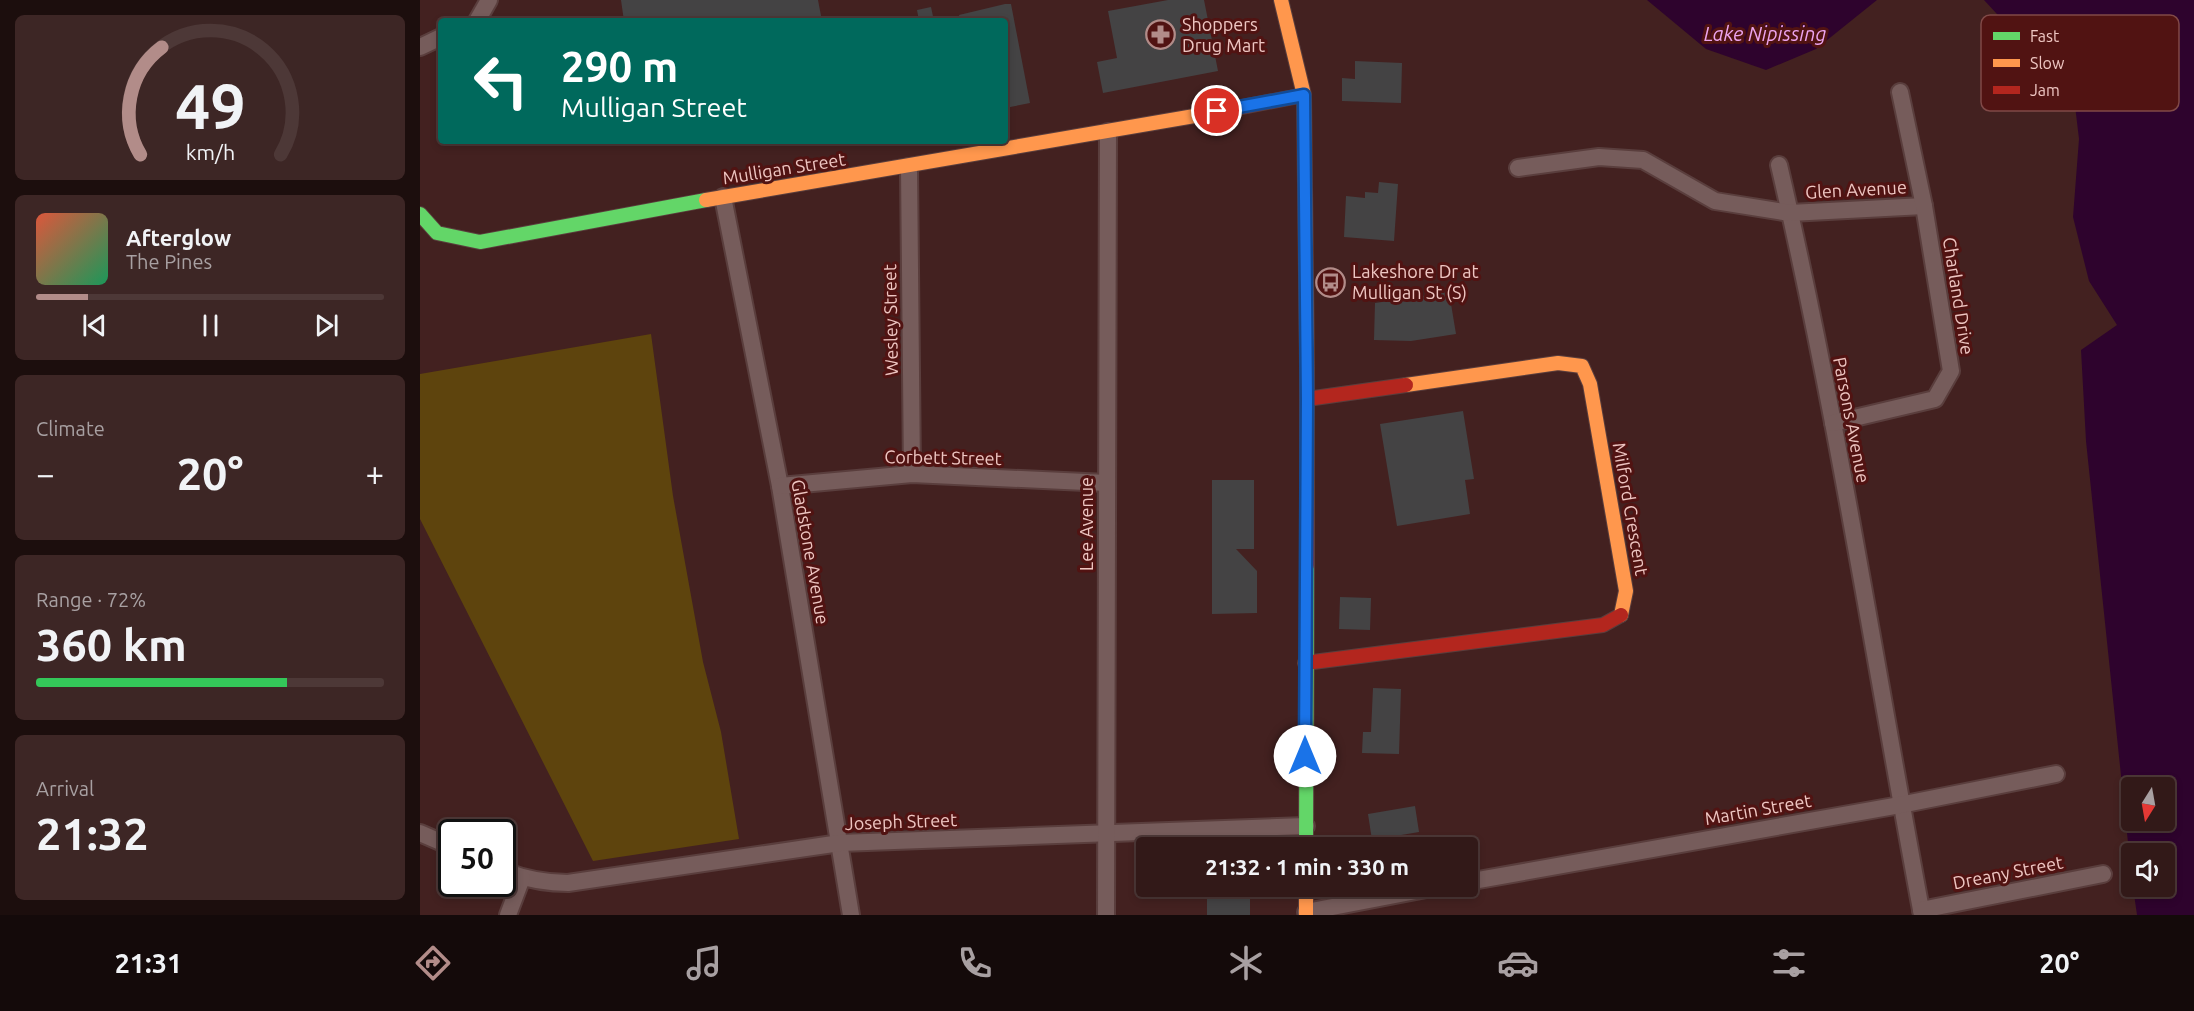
<!DOCTYPE html>
<html lang="en">
<head>
<meta charset="utf-8">
<style>
  :root { --surface:#321918; --page:#3d2625; --text:#f1f3f6; --muted:#a8a0a2; --line:#4d3837; --accent:#b28c89 }
  body { margin:0; font-family:Ubuntu,sans-serif; background:var(--page); color:var(--text); height:100vh; display:flex; flex-direction:column; font-size:22px; white-space:nowrap }
  * { box-sizing:border-box; margin:0 }
  p { font-size:20px; color:var(--muted) }
  .icon { flex:none; width:33px; height:33px; fill:none; stroke:currentColor; stroke-width:2; stroke-linecap:round; stroke-linejoin:round }
  .map { position:relative; flex:1; overflow:hidden }
  .side { display:flex; flex-direction:column; gap:15px; padding:15px; background:#1c0e0d; width:420px }
  .side>* { flex:none }
  .guide { position:absolute; left:18px; top:18px; width:570px; height:126px; border-radius:6px; box-shadow:0 3px 9px #0003,0 0 0 2px var(--line); background:#00695c; color:#fff; overflow:hidden }
  .needle { width:39px; rotate:191deg }
  .buttons { position:absolute; left:1701px; top:777px; display:grid; gap:12px }
  .buttons a { display:grid; place-items:center; width:54px; height:54px; border-radius:6px; background:var(--surface); box-shadow:0 3px 9px #0003,0 0 0 2px var(--line); font-size:30px }
  .speed { position:absolute; left:18px; top:819px; display:flex; gap:12px; font-size:30px; font-weight:700; text-align:center }
  .speed>* { display:grid; place-content:center; width:78px; height:78px; border-radius:50%; background:var(--surface); box-shadow:0 3px 9px #0003,0 0 0 2px var(--line); line-height:1 }
  .speed .limit { border:3px solid #111; border-radius:9px; background:#fff; color:#111 }
  .pin { position:absolute; display:grid; place-items:center; width:51px; height:51px; color:#fff; margin:-26px; border:3px solid #fff; border-radius:50%; box-shadow:0 2px 6px #0007 }
  .me { position:absolute; width:66px; margin:-33px; rotate:0deg; stroke-linejoin:round; filter:drop-shadow(0 0 4px #0008) }
  .turn { display:flex; align-items:center; gap:21px; height:126px; padding:0 24px; font-size:27px }
  .turn .icon { width:78px; height:78px; stroke-width:2.5 }
  .turn b { display:block; font-size:42px; line-height:51px }
  .big { font-size:45px; font-weight:700; line-height:1.1 }
  .side .card { flex:1; display:flex; flex-direction:column; justify-content:center; gap:9px; min-width:0; padding:0 21px; border-radius:9px; background:var(--page) }
  .side .dial { align-items:center; gap:0 }
  .dial svg { height:156px; overflow:visible; fill:none; stroke:var(--line); stroke-width:7; stroke-linecap:round; text-anchor:middle }
  .dial text { fill:var(--text); stroke:none }
  .song { display:flex; align-items:center; gap:18px }
  .cover { width:72px; height:72px; border-radius:9px; background:linear-gradient(135deg,hsl(10 70% 55%),hsl(150 70% 35%)) }
  .played { height:6px; border-radius:3px; background:linear-gradient(90deg,var(--accent) 15%,var(--line) 15%) }
  .keys { display:flex; justify-content:space-around; direction:ltr }
  .heat { display:flex; justify-content:space-between; align-items:center; font-size:33px; direction:ltr }
  .charge { height:9px; border-radius:4px; background:linear-gradient(90deg,#34c759 72%,var(--line) 0) }
  .trip { position:absolute; left:716px; top:837px; width:342px; height:60px; border-radius:6px; background:var(--surface); box-shadow:0 3px 9px #0003,0 0 0 2px var(--line); font-weight:700; line-height:60px; text-align:center }
  .menu { display:flex; height:96px; justify-content:space-around; align-items:center; background:#140a0a; color:var(--muted) }
  .menu .icon { width:42px; height:42px }
  .menu .active { color:var(--accent) }
  .menu b { font-size:27px; color:var(--text) }
  main { display:flex; flex:1; min-height:0 }
  .map>svg:first-child { display:block }
  .green { fill:#5e440d }
  .water { fill:#2e032d; fill-rule:evenodd }
  .building { fill:#444344 }
  .lines { fill:none; stroke-linecap:round; stroke-linejoin:round }
  .street-casing { stroke:#5a3e3d; stroke-width:20 }
  .fast-casing { stroke:#5a3e3d; stroke-width:16 }
  .slow-casing { stroke:#5a3e3d; stroke-width:16 }
  .jam-casing { stroke:#5a3e3d; stroke-width:16 }
  .street { stroke:#765c5b; stroke-width:16 }
  .fast { stroke:#63d668; stroke-width:14 }
  .slow { stroke:#ff974d; stroke-width:14 }
  .jam { stroke:#b3261e; stroke-width:14 }
  .route-casing { stroke:#114b97; stroke-width:15 }
  .route { stroke:#1a73e8; stroke-width:10 }
  .labels { text-anchor:middle; stroke-width:6; stroke-linejoin:round; paint-order:stroke }
  .poi-label { font-size:18px; fill:#eec6c2; stroke:#511312; text-anchor:start }
  .street-label { font-size:18px; fill:#eec6c2; stroke:#511312 }
  .water-label { font-size:20px; font-style:italic; fill:#eca4ee; stroke:#511312 }
  .key { fill:#511312; stroke:#804947; stroke-width:1.5 }
  .key-label { font-size:16px; fill:#eec6c2 }
</style>
</head>
<body>
<main>
<section class="side">
<div class="card dial"><svg viewBox="0 0 100 80">
<path d="M14 69A42 42 0 1 1 86 69"/>
<path d="M14 69A42 42 0 0 1 25 14" stroke="#b28c89"/>
<text x="50" y="56" font-size="32" font-weight="700">49</text>
<text x="50" y="72" font-size="11">km/h</text>
</svg></div>
<div class="card">
<div class="song"><i class="cover"></i><div><b>Afterglow</b><p>The Pines</p></div></div>
<div class="played"></div>
<div class="keys"><svg class="icon" aria-label="previous" viewBox="0 0 24 24"><path d="M18 5L8 12l10 7zM5 5v14"/></svg><svg class="icon" aria-label="pause" viewBox="0 0 24 24"><path d="M8 5v14M16 5v14"/></svg><svg class="icon" aria-label="next" viewBox="0 0 24 24"><path d="M6 5l10 7-10 7zM19 5v14"/></svg></div>
</div>
<div class="card"><p>Climate</p>
<div class="heat"><a>−</a><b class="big">20°</b><a>+</a></div>
</div>
<div class="card"><p>Range · 72%</p><b class="big">360 km</b><div class="charge"></div></div>
<div class="card"><p>Arrival</p><b class="big">21:32</b></div>
</section>
<div class="map">
<svg width="1774" height="915" viewBox="0 0 1774 915">
  <rect width="100%" height="100%" fill="#432120"/>
  <polygon class="green" points="231,334 253,496 283,662 301,732 319,839 173,861 0,519 0,374"/>
  <g class="water">
    <polygon points="1227,0 1457,0 1396,49 1346,70 1286,49"/>
    <path d="M1564 0H1774V915H1717L1713 887 1744 886V854H1712L1711 871 1666 441 1661 350 1697 325 1669 281 1653 217 1659 139 1654 97ZM1712 788H1744V820H1712Z"/>
  </g>
  <g class="building">
    <polygon points="201,0 398,0 402,21 204,21"/>
    <polygon points="748,0 784,0 798,71 683,93 677,62 697,58 688,11"/>
    <polygon points="585,4 591,4 610,103 585,108 585,21 540,21 539,15"/>
    <polygon points="511,7 514,21 499,21 497,10"/>
    <polygon points="935,61 982,63 981,103 922,101 922,78 935,79"/>
    <polygon points="959,182 978,184 974,241 924,237 926,196 945,198 945,192 958,193"/>
    <polygon points="1029,292 1036,334 991,341 954,340 955,303"/>
    <polygon points="1043,411 1054,479 1045,480 1050,514 977,526 960,424"/>
    <polygon points="792,480 834,480 834,549 816,549 837,571 837,613 792,614"/>
    <polygon points="920,597 951,598 950,630 919,629"/>
    <polygon points="953,688 981,689 979,754 942,753 943,732 951,732"/>
    <polygon points="995,806 999,832 952,840 948,814"/>
    <rect x="787" y="886" width="43" height="29"/>
  </g>
  <g class="lines">
    <defs>
      <g id="street">
        <polyline points="57,21 69,0"/>
        <polyline points="0,47 21,37"/>
        <path d="M1359 165C1417 413 1455 665 1502 915"/>
        <polyline points="489,167 492,474"/>
        <polyline points="1098,168 1179,157 1223,160 1295,201 1370,213 1504,206"/>
        <polyline points="303,197 360,486 431,915"/>
        <polyline points="1413,423 1515,399 1531,371 1504,206 1480,92"/>
        <polyline points="360,486 492,474 687,483"/>
        <polyline points="0,833 32,847"/>
        <path d="M82 870C104 879 124 883 148 883L420 843 886 826"/>
        <polyline points="1047,882 1480,805 1636,774"/>
        <polyline points="1501,910 1683,874"/>
        <polyline points="886,912 1022,886"/>
        <polyline points="88,915 102,878"/>
        <polyline points="686,915 688,132"/>
      </g>
      <g id="fast">
        <polyline points="0,214 17,233 60,242 286,200"/>
        <polyline points="886,848 887,565"/>
      </g>
      <g id="slow">
        <polyline points="861,0 884,95 887,367"/>
        <polyline points="286,200 786,114"/>
        <polyline points="986,385 1138,363 1162,366 1170,384 1206,591 1201,615"/>
        <polyline points="886,886 886,915"/>
      </g>
      <g id="jam">
        <polyline points="786,114 884,95"/>
        <polyline points="887,399 986,385"/>
        <polyline points="887,565 887,367"/>
        <polyline points="885,663 1183,625 1201,615"/>
      </g>
    </defs>
    <use href="#street" class="street-casing"/>
    <use href="#fast" class="fast-casing"/>
    <use href="#slow" class="slow-casing"/>
    <use href="#jam" class="jam-casing"/>
    <use href="#street" class="street"/>
    <use href="#fast" class="fast"/>
    <use href="#slow" class="slow"/>
    <use href="#jam" class="jam"/>
  </g>
  <g class="lines">
    <defs>
      <polyline id="route" points="797,111 884,95 887,399 885,756"/>
    </defs>
    <use href="#route" class="route-casing"/>
    <use href="#route" class="route"/>
  </g>
  <defs>
    <symbol id="pharmacy-ring" viewBox="-11 -11 22 22"><circle r="9.5" fill="#511312" stroke="#b28c89" stroke-width="1.5"/><path d="M-2-6h4v4h4v4h-4v4h-4v-4h-4v-4h4Z" fill="#b28c89"/></symbol>
    <symbol id="bus-ring" viewBox="-11 -11 22 22"><circle r="9.5" fill="#511312" stroke="#b28c89" stroke-width="1.5"/><path d="M-5-6H5V4H4V6H2V4H-2V6H-4V4H-5ZM-3.5-4V0h7V-4ZM-3.5 1.2v1.5H-2V1.2ZM2 1.2v1.5H3.5V1.2Z" fill="#b28c89"/></symbol>
  </defs>
  <g fill-rule="evenodd">
    <use href="#pharmacy-ring" x="724" y="18" width="33" height="33"/>
    <use href="#bus-ring" x="894" y="266" width="33" height="33"/>
  </g>
  <g class="labels">
    <g class="poi-label">
      <text x="762" y="31">Shoppers<tspan x="762" dy="21">Drug Mart</tspan></text>
      <text x="932" y="278">Lakeshore Dr at<tspan x="932" dy="21">Mulligan St (S)</tspan></text>
    </g>
    <g class="street-label">
      <text transform="translate(364 169) rotate(-9)" y="6">Mulligan Street</text>
      <text transform="translate(1436 190) rotate(-3)" y="6">Glen Avenue</text>
      <text transform="translate(1538 296) rotate(81)" y="6">Charland Drive</text>
      <text transform="translate(471 320) rotate(-91)" y="6">Wesley Street</text>
      <text transform="translate(1431 420) rotate(79)" y="6">Parsons Avenue</text>
      <text transform="translate(523 458) rotate(1)" y="6">Corbett Street</text>
      <text transform="translate(1210 509) rotate(80)" y="6">Milford Crescent</text>
      <text transform="translate(667 524) rotate(-90)" y="6">Lee Avenue</text>
      <text transform="translate(390 552) rotate(80)" y="6">Gladstone Avenue</text>
      <text transform="translate(1338 810) rotate(-10)" y="6">Martin Street</text>
      <text transform="translate(481 822) rotate(-2)" y="6">Joseph Street</text>
      <text transform="translate(1588 873) rotate(-11)" y="6">Dreany Street</text>
    </g>
    <g class="water-label">
      <text x="1345" y="41">Lake Nipissing</text>
    </g>
  </g>
  <rect x="1561" y="15" width="198" height="96" rx="9" class="key"/>
  <rect x="1573" y="32" width="27" height="8" fill="#63d668"/>
  <rect x="1573" y="59" width="27" height="8" fill="#ff974d"/>
  <rect x="1573" y="86" width="27" height="8" fill="#b3261e"/>
  <g class="key-label">
    <text x="1610" y="42">Fast</text>
    <text x="1610" y="69">Slow</text>
    <text x="1610" y="96">Jam</text>
  </g>
</svg>
<div class="buttons">
<a><svg class="needle" viewBox="-14 -14 28 28"><path d="M0-13l5 13h-10z" fill="#e53935"/><path d="M0 13l5-13h-10z" fill="#a8a0a2"/></svg></a>
<a><svg class="icon" aria-label="sound" viewBox="0 0 24 24"><path d="M4 9h4l5-4v14l-5-4H4zM17 9q2 3 0 6"/></svg></a>
</div>
<div class="speed"><div class="limit">50</div></div>
<div class="pin" style="left:797px;top:111px;background:#d93025"><svg class="icon" aria-label="arrive" viewBox="0 0 24 24"><path d="M6 21V4h12l-3 4 3 4H6"/></svg></div>
<svg class="me" style="left:885px;top:756px" viewBox="-20 -20 40 40"><circle r="19" fill="#fff"/><path d="M0-13L10 11 0 6-10 11z" fill="#1a73e8"/></svg>
<div class="trip">21:32 · 1 min · 330 m</div>
<div class="guide">
<div class="turn"><svg class="icon" aria-label="left" viewBox="0 0 24 24"><path d="M17 20v-9H6M10 6l-5 5 5 5"/></svg><div><b>290 m</b>Mulligan Street</div></div>
</div>
</div>
</main>
<nav class="menu">
<b>21:31</b>
<svg class="icon active" aria-label="directions" viewBox="0 0 24 24"><path d="M12 3l9 9-9 9-9-9zM9 14v-3h6M13 9l2 2-2 2"/></svg>
<svg class="icon" aria-label="music" viewBox="0 0 24 24"><path d="M9 18V5l10-2v13"/><circle cx="6" cy="18" r="3"/><circle cx="16" cy="16" r="3"/></svg>
<svg class="icon" aria-label="phone" viewBox="0 0 24 24"><path d="M5 4h4l2 5-3 2q2 4 5 5l2-3 5 2v4C11 20 4 13 5 4z"/></svg>
<svg class="icon" aria-label="climate" viewBox="0 0 24 24"><path d="M12 3v18M4 7l16 10M4 17L20 7"/></svg>
<svg class="icon" aria-label="car" viewBox="0 0 24 24"><path d="M5 17H2v-5l4-1 3-4h7l3 4 3 1v5h-3M9 17h6M6 11h13"/><circle cx="7" cy="17" r="2"/><circle cx="17" cy="17" r="2"/></svg>
<svg class="icon" aria-label="filters" viewBox="0 0 24 24"><path d="M4 7h16M4 17h16"/><circle cx="9" cy="7" r="2"/><circle cx="15" cy="17" r="2"/></svg>
<b>20°</b>
</nav>
</body>
</html>
